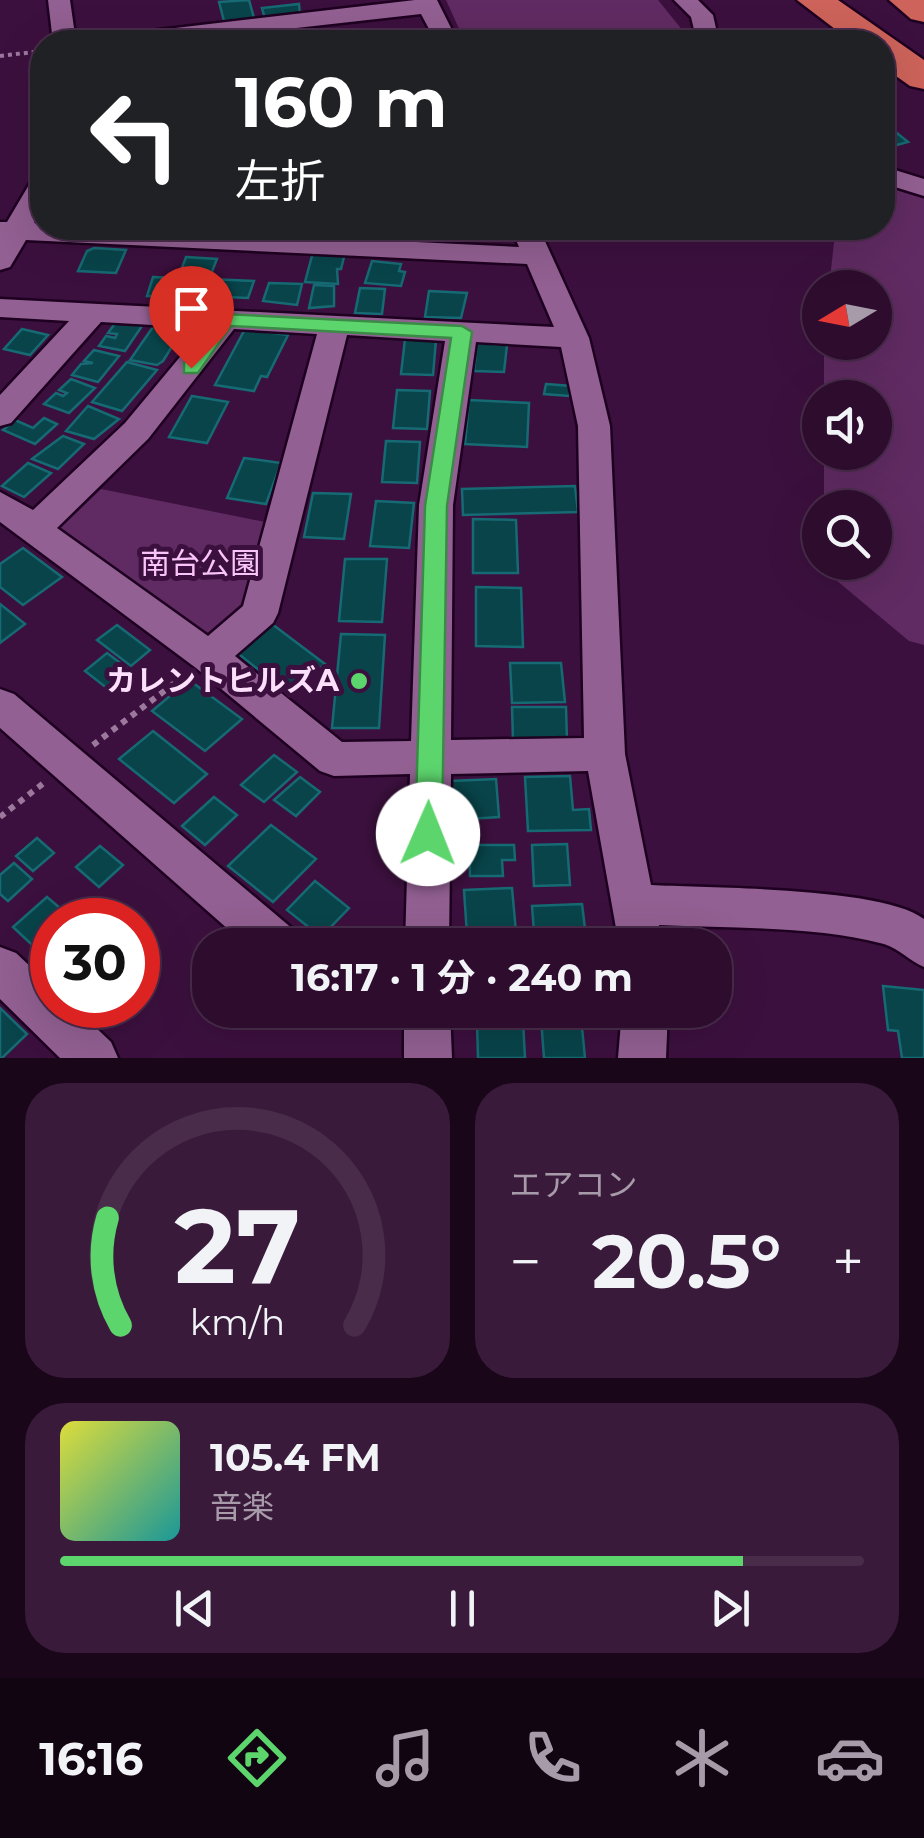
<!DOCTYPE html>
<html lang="ja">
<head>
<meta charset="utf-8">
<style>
  :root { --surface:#2d0c2e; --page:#391a3a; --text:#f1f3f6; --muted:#a79baa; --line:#482c4a; --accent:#5cd56d }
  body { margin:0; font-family:Montserrat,"Noto Sans JP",sans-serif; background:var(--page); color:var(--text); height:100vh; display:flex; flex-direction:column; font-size:38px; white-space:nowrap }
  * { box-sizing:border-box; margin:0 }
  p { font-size:32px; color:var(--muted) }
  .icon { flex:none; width:55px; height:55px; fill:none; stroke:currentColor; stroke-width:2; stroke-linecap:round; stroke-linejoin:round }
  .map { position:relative; height:1058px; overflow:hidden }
  .panel { display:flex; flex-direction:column; gap:25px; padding:25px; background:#190719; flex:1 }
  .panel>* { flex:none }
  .guide { position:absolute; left:30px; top:30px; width:865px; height:210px; border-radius:40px; box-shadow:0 10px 40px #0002,0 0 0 2px var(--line); background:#202124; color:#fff; overflow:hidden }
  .needle { width:65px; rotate:260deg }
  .controls { position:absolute; left:802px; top:270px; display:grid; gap:20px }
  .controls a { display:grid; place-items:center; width:90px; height:90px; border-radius:50%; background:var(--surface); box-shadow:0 10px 40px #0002,0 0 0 2px var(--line); font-size:50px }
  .speed { position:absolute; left:30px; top:898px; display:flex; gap:20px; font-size:50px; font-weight:700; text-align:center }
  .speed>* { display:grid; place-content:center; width:130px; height:130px; border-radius:50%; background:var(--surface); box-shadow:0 10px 40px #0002,0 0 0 2px var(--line); line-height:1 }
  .speed .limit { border:15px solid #d22; background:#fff; color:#111 }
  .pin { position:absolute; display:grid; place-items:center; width:85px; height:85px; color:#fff; margin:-102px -42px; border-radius:50% 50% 50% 0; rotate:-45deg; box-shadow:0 0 10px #0007 }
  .pin .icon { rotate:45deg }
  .me { position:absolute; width:110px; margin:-55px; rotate:1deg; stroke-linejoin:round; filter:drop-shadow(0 0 8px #0008) }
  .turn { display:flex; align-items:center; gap:35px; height:210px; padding:0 40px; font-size:45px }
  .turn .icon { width:130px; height:130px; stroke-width:2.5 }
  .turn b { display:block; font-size:70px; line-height:85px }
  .big { font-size:75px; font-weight:700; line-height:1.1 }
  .panel .widget { flex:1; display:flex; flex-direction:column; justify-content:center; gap:15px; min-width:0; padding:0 35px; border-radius:40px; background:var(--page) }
  .panel .dial { align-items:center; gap:0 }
  .dial svg { height:260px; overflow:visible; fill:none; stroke:var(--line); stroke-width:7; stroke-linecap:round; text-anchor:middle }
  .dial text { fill:var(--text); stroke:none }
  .song { display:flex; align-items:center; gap:30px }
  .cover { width:120px; height:120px; border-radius:15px; background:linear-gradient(135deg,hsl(60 70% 55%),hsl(180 70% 35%)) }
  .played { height:10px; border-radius:5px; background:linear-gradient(90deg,var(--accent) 85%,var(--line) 85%) }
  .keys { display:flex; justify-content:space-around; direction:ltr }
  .heat { display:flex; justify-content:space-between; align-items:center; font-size:55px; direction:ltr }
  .panel .tiles { flex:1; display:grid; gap:25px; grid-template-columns:1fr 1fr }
  .widget:last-child { grid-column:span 2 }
  .trip { position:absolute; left:192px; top:928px; width:540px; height:100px; border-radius:40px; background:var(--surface); box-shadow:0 10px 40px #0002,0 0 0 2px var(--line); font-weight:700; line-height:100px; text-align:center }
  .tabs { display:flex; height:160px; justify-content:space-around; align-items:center; background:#120512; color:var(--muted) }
  .tabs .icon { width:70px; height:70px }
  .tabs .current { color:var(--accent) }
  .tabs b { font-size:45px; color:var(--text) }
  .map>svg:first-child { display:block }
  .green { fill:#602b62 }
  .building { fill:#08444a; stroke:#166a73; stroke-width:2.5 }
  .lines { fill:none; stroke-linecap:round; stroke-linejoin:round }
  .minor-casing { stroke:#1e0020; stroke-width:5 }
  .motorway-casing { stroke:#1e0020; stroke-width:5 }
  .path-far1 { stroke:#9c789d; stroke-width:4; stroke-dasharray:4 4; stroke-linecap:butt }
  .path { stroke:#9c789d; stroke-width:6; stroke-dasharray:6 6; stroke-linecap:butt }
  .minor { fill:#926092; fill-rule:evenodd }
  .motorway { fill:#cd635a; fill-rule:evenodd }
  .route { fill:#5cd56d; stroke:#3c8a47; stroke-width:2.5 }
  .poi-dot { fill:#5cd56d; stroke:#3c103e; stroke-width:4 }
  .labels { text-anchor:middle; stroke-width:10; stroke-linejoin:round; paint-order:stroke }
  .park-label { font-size:30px; fill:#f9c4f9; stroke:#3c103e }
  .poi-label { font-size:30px; font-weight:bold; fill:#fce0fb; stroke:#3c103e; text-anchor:end }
</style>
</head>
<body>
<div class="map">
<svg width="924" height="1058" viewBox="0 0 924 1058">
  <rect width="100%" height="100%" fill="#3c103e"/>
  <g class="green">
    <polygon points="446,0 658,0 692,42 465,42"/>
    <polygon points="883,183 924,196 924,645 909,641 824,570 824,563 875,562 875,508 824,507 824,453 875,452 875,398 824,398 824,343 875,342 875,288 829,287 835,234 826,228 882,228"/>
    <polygon points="101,489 270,523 242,612 209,635 60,528"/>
  </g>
  <g class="building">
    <polygon points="249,0 254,18 224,21 219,2"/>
    <polygon points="299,4 300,16 265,19 262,8"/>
    <polygon points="257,31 258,42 228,42 228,32"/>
    <polygon points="882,121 908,142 882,149"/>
    <polygon points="271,228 306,228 304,235 270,234"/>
    <polygon points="94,248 126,250 116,273 78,271 87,251"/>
    <polygon points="313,252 345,253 341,269 337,269 338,284 305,282"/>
    <polygon points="186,257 217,259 211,274 180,273"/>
    <polygon points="372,261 401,264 399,271 405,272 401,286 365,283"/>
    <polygon points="153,277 177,278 171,297 147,296"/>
    <polygon points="208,279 254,281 248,298 203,296"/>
    <polygon points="269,283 302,284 297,305 263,301"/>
    <polygon points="314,285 334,286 334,306 309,308"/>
    <polygon points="360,288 385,289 382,314 355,313"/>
    <polygon points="429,291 467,293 461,318 425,317"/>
    <polygon points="116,322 142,326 125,351 99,346 106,336 115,338 117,334 108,333"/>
    <polygon points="164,323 184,327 163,361 157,365 130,360 155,324"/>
    <polygon points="22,329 48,335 30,355 4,349"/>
    <polygon points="245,329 288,335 267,377 261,376 254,391 215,385"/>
    <polygon points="405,339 436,340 433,375 401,374"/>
    <polygon points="477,343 507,345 504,372 474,371"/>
    <polygon points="94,350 119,356 98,382 72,375 81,364 93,363 84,361"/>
    <polygon points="127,362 157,370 122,411 92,402"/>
    <polygon points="71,379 95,388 69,413 44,404 56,393 63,396 67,393 59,390"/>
    <polygon points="546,384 571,386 569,396 544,394"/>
    <polygon points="397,390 430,391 427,429 393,428"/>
    <polygon points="192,396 228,402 207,443 169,437"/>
    <polygon points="469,400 529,403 527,447 465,444"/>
    <polygon points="88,406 119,419 94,439 66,431"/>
    <polygon points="44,418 57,424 35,444 3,430 15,420 33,428"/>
    <polygon points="63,436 84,444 58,469 32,459"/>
    <polygon points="386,441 420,442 417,483 382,482"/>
    <polygon points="244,458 281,463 266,504 227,498"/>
    <polygon points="28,463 51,473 24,497 2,486"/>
    <polygon points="575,486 578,512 463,515 462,489"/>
    <polygon points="313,493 351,494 344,539 304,537"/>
    <polygon points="376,501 414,503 409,548 370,546"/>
    <polygon points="473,519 516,520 518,573 473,573"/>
    <polygon points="23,548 62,577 23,605 0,587 0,564"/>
    <polygon points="345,559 387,559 382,622 339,621"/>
    <polygon points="476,587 521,588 523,647 476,646"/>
    <polygon points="0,604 25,624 0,643"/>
    <polygon points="272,624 325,664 288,693 236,652"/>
    <polygon points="117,625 150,650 131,666 97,640"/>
    <polygon points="341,634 385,635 379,728 332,728"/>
    <polygon points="107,653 131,671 108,689 85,671"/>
    <polygon points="510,663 561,663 565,702 512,703"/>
    <polygon points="189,680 242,719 205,751 152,711"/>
    <polygon points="512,707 566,707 567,741 513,740"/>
    <polygon points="153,731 207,774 174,803 119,759"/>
    <polygon points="274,755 297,772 264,802 241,785"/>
    <polygon points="570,776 573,810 589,809 591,830 528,831 525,777"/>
    <polygon points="300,777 320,792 296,816 274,800"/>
    <polygon points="496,779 499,817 453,820 450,781"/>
    <polygon points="214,797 237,815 205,845 182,826"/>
    <polygon points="271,825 316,859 273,902 228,866"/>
    <polygon points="37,838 54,853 33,871 16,856"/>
    <polygon points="567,844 570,885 534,886 532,845"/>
    <polygon points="469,845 514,845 515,860 502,860 503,876 470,876"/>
    <polygon points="100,846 123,865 99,887 76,867"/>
    <polygon points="14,863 32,879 8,901 0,894 0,875"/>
    <polygon points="315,881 349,908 321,937 287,910"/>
    <polygon points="512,888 516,932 467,935 464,890"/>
    <polygon points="47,897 74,920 52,920 52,952 46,958 13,927"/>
    <polygon points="582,904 587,945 535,945 532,906"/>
    <polygon points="883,986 924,990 924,1058 902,1058 898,1031 888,1030"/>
    <polygon points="0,1008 27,1034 2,1058 0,1058"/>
    <polygon points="581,1017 585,1058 544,1058 541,1018"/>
    <polygon points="523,1021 525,1058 478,1058 477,1022"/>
  </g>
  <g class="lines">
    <defs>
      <g id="minor">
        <polygon points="48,0 70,0 76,42 53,42"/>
        <polygon points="415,0 437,0 458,42 436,42 421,14 172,42 104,42 116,35"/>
        <polygon points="674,0 698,0 713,15 719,42 697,42 691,17"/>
        <polygon points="882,166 924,179 924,196 882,183"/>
        <path d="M42 176V208L34 223 42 224V228H122L519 247 511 228H539L589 338 610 426 625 754 651 885C708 888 884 887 924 919V967C910 961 898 948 884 944 813 925 733 929 659 925L663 945H619L588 771 451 774 449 945H405L410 774 334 776 320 771 196 668 0 522V492L33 510 125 423 204 328 101 322 11 423 0 426V395L69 321 0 317V299L554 327 527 264 26 240 10 267 0 270V222H7L33 178ZM234 329 317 334 243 606 208 636 57 528 148 439ZM347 335 445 341 419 505 411 741 342 742 235 656 273 623 278 613ZM476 342 561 347 578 426 584 738 451 740 453 505Z"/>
        <polygon points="0,689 14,694 294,930 300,945 246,945 0,728"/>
        <polygon points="0,947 16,953 52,987 52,1005 72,1005 111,1042 118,1058 60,1058 0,999"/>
        <polygon points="404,1010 450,1010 452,1058 404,1058"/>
        <polygon points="622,1010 668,1010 666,1058 618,1058"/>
      </g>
      <g id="motorway">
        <polygon points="797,0 838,0 924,60 924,89 910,86 882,66 882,42 852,42"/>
        <polygon points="889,0 924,0 924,22 911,19"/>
      </g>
    </defs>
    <use href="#minor" class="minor-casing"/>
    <use href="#motorway" class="motorway-casing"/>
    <polyline class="path-far1" points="0,56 42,51"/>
    <g class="path">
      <polyline points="93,745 184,676"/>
      <polyline points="0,817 45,782"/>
    </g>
    <use href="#minor" class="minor"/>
    <use href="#motorway" class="motorway"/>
  </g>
  <polygon class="route" points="225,314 462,326 472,332 447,506 442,834 438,842 428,846 419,842 415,834 425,506 451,338 231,326 198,373 184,373 184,363 218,316"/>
  <circle class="poi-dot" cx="359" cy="681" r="10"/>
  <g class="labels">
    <g class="park-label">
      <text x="200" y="574">南台公園</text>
    </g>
    <g class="poi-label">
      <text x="339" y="691">カレントヒルズA</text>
    </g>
  </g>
</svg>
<div class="controls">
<a><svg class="needle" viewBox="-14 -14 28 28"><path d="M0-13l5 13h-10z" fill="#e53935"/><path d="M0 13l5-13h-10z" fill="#a79baa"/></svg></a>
<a><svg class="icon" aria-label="sound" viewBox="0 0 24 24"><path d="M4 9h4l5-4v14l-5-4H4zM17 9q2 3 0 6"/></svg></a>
<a><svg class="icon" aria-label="search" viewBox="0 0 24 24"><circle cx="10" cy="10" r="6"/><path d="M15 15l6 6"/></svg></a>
</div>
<div class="speed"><div class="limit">30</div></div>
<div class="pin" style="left:191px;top:368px;background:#d93025"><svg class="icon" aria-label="arrive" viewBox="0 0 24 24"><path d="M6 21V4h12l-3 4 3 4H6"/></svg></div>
<svg class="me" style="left:428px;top:834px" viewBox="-20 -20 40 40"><circle r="19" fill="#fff"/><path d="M0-13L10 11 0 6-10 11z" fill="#5cd56d"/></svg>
<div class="trip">16:17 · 1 分 · 240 m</div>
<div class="guide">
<div class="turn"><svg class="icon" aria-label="left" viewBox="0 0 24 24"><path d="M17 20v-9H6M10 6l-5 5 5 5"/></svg><div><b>160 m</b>左折</div></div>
</div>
</div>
<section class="panel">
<div class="tiles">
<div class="widget dial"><svg viewBox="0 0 100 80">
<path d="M14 69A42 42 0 1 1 86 69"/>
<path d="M14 69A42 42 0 0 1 10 36" stroke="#5cd56d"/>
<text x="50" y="56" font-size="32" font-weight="700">27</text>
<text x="50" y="72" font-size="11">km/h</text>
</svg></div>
<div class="widget"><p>エアコン</p>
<div class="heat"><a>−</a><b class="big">20.5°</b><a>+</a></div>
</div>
<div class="widget">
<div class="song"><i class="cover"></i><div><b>105.4 FM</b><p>音楽</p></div></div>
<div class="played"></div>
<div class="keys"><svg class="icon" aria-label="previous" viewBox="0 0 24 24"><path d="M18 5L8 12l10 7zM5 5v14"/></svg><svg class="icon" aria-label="pause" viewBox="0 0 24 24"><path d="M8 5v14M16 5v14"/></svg><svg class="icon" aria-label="next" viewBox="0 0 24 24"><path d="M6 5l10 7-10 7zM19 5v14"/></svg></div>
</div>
</div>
</section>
<nav class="tabs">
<b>16:16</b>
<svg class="icon current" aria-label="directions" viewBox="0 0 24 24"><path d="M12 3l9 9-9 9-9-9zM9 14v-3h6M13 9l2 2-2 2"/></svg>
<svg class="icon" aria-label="music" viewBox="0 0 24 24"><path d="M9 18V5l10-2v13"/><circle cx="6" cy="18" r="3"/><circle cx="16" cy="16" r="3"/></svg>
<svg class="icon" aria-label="phone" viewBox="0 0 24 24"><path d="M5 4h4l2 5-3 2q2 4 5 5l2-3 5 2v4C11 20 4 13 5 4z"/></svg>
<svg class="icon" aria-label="climate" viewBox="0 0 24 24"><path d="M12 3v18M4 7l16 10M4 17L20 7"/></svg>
<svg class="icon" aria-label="car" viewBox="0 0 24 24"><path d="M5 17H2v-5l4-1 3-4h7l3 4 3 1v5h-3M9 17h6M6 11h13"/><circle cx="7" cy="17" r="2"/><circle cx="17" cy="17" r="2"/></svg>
</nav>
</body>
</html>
